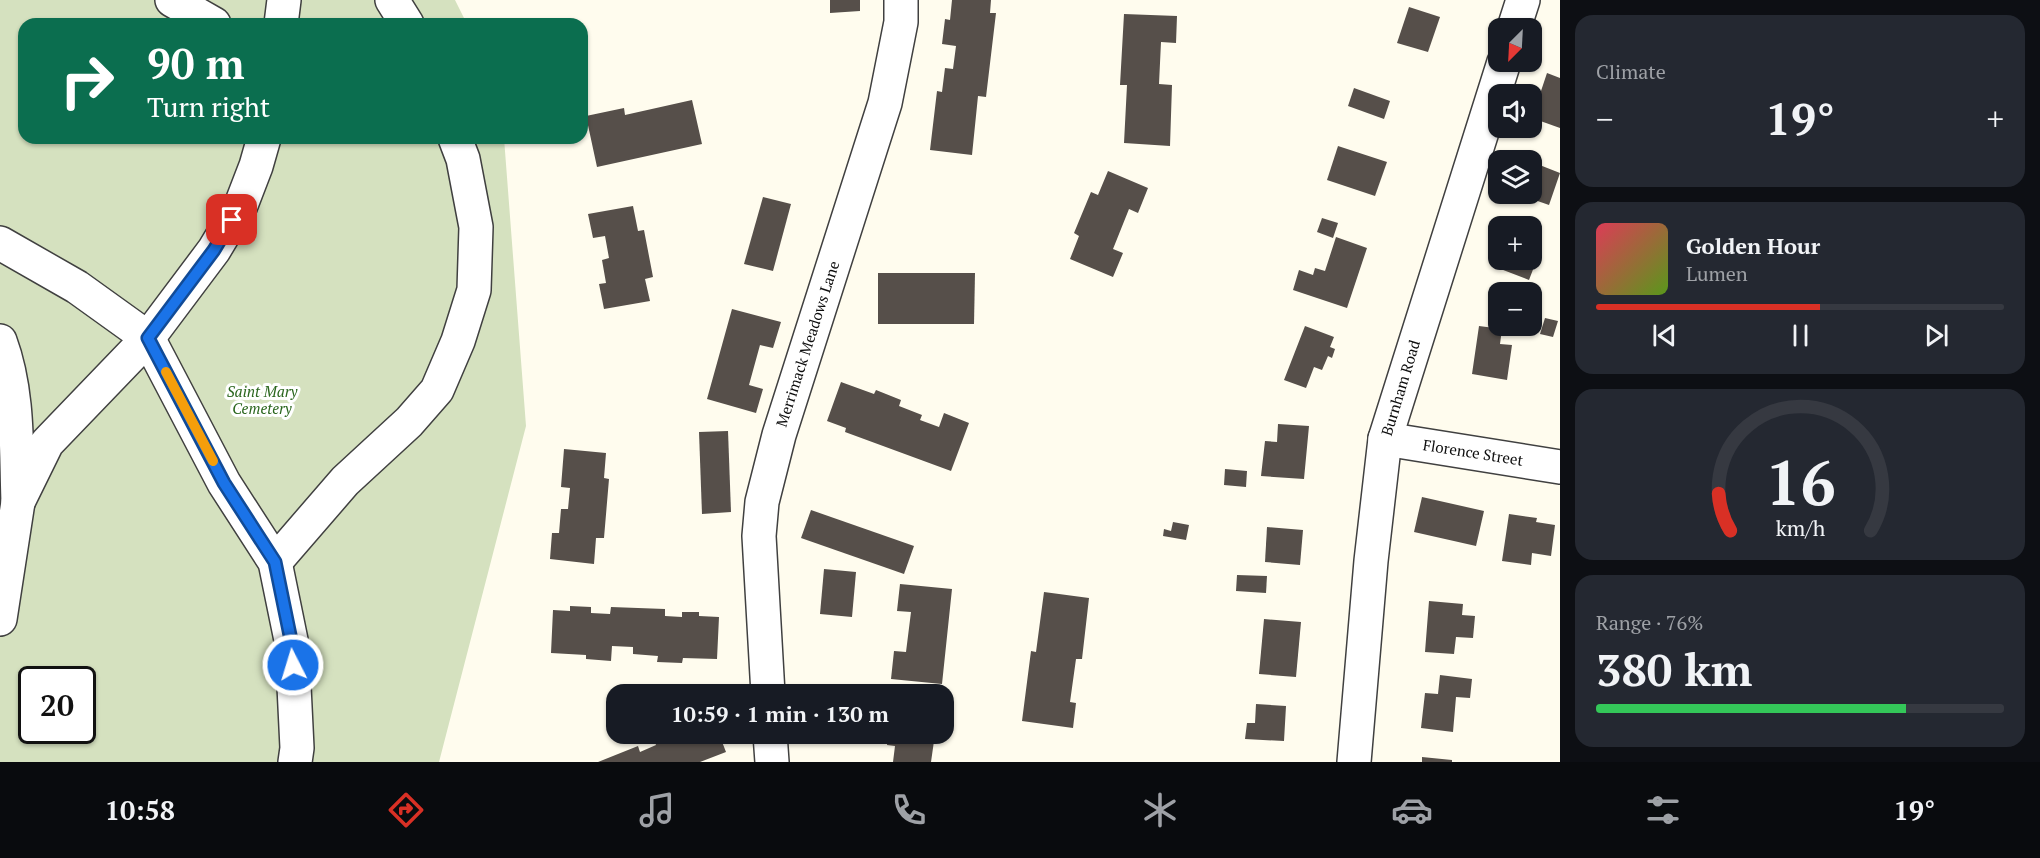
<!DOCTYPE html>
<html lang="en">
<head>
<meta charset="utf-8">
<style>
  :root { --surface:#171b24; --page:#242831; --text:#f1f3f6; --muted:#9ea1a6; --line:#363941; --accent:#d93025 }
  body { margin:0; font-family:"PT Serif",serif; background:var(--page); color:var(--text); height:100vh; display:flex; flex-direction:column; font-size:22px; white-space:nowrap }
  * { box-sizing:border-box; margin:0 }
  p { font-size:20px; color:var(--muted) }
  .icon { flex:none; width:33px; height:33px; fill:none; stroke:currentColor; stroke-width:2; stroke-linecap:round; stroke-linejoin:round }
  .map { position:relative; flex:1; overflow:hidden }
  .details { display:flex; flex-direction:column; gap:15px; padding:15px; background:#0d0f14; width:480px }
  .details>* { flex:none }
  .banner { position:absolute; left:18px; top:18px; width:570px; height:126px; border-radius:18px; box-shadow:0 2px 4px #0004; background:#0b6e4f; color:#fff; overflow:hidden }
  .needle { width:39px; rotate:204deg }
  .buttons { position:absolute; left:1488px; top:18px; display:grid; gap:12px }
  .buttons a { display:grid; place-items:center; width:54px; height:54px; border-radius:12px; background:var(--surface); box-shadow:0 2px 4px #0004; font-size:30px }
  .speed { position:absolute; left:18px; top:666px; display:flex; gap:12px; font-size:30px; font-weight:700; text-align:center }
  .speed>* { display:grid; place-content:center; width:78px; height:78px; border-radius:50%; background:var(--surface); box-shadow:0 2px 4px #0004; line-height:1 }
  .speed .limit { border:3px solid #111; border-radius:9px; background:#fff; color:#111 }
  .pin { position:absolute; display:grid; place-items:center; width:51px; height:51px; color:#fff; margin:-26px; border-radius:12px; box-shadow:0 3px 9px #0006 }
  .me { position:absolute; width:66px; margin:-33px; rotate:355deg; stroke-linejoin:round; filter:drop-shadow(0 0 4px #0008) }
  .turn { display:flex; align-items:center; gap:21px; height:126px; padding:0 30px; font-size:27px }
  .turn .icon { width:78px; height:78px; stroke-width:2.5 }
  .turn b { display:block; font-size:42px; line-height:51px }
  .big { font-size:45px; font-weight:700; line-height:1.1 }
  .details .card { flex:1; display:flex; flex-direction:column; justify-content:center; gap:9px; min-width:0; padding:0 21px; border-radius:18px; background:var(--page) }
  .details .dial { align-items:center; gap:0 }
  .dial svg { height:156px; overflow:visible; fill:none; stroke:var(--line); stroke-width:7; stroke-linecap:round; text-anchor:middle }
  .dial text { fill:var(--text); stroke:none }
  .song { display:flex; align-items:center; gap:18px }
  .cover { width:72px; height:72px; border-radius:9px; background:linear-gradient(135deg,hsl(350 70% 55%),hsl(90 70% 35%)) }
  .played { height:6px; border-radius:3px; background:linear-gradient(90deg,var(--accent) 55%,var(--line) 55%) }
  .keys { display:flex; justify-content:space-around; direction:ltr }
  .heat { display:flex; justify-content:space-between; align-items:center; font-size:33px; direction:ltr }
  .charge { height:9px; border-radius:4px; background:linear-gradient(90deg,#34c759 76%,var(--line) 0) }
  .trip { position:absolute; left:606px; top:684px; width:348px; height:60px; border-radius:18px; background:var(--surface); box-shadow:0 2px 4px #0004; font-weight:700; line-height:60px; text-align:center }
  .tab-bar { display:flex; height:96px; justify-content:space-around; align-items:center; background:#090b0e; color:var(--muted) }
  .tab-bar .icon { width:42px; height:42px }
  .tab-bar .active { color:var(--accent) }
  .tab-bar b { font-size:27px; color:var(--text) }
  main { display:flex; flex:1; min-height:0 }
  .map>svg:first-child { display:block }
  .cemetery { fill:#d5e1bf; fill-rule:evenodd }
  .building { fill:#564f4a }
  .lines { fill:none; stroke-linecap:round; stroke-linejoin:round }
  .minor-casing { stroke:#404040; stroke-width:36 }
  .minor { stroke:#fff; stroke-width:33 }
  .route-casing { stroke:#114b97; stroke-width:15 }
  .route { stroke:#1a73e8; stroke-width:10 }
  .slow { stroke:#f59e0b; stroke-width:10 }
  .labels { text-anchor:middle; stroke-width:6; stroke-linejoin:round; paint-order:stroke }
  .street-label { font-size:15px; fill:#0d0d0d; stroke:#fff }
  .park-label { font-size:15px; font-style:italic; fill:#2a661d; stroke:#fff }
</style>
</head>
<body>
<main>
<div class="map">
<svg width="1560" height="762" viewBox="0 0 1560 762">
  <rect width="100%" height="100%" fill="#fffcee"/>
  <path class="cemetery" d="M0 0H455L467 24H24V138H504L526 426 439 762H0ZM32 680H82V730H32Z"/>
  <g class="building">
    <polygon points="830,0 860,0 860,11 830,13"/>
    <polygon points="952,0 991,0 990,13 996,13 986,97 978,96 972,155 930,150 937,91 942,92 945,68 953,69 956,46 942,44 945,19 950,20"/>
    <polygon points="1409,7 1440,17 1428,52 1397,43"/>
    <polygon points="1124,14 1177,16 1176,43 1161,42 1159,84 1172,85 1170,146 1124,143 1127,85 1120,85"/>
    <polygon points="1547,73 1560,78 1560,128 1532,118"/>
    <polygon points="1354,88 1390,101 1384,119 1348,106"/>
    <polygon points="692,100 702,144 597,167 586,116 624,108 625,115"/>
    <polygon points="1338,146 1387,162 1375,196 1327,180"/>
    <polygon points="1532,162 1560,173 1549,205 1518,194 1532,194"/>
    <polygon points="1108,171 1148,188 1138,213 1129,209 1113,249 1123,253 1113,277 1070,259 1079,236 1074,233 1091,192 1098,195"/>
    <polygon points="763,197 791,204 773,271 744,264"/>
    <polygon points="633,206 638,231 644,230 653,277 645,279 650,301 604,309 599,284 606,283 602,260 609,258 605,236 593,238 588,214"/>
    <polygon points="1322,218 1338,223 1333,238 1317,232"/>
    <polygon points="1336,237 1367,248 1347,308 1293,290 1299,270 1313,275 1315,268 1325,271"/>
    <polygon points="1532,242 1542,246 1529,280 1498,268 1501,260 1532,260"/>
    <polygon points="878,273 975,273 974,324 878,324"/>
    <polygon points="732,309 781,322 773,348 760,345 749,385 763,389 756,413 707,399"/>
    <polygon points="1545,318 1558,321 1553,337 1540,334"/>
    <polygon points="1305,326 1334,337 1330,347 1335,349 1332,358 1328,356 1322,370 1314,367 1306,388 1284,380"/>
    <polygon points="1479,326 1502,329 1500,344 1512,345 1507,380 1472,374"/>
    <polygon points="841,382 874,394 876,390 901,400 899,406 922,415 920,420 939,427 944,413 969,423 951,471 845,432 846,428 827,421"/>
    <polygon points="1278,424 1309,426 1304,479 1261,476 1265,441 1277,442"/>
    <polygon points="728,431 731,512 702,514 699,432"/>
    <polygon points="564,449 606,453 604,478 609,479 604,538 596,538 594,564 550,559 552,533 559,533 561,509 568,509 570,488 561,487"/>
    <polygon points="1225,469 1247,471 1246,487 1224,485"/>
    <polygon points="1422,497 1484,511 1476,546 1414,532"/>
    <polygon points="811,510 914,546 904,574 801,538"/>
    <polygon points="1509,514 1537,518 1536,522 1555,525 1551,556 1532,553 1531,565 1502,561"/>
    <polygon points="1173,522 1189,525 1186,540 1163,536 1164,529 1171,531"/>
    <polygon points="1267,527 1303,530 1300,565 1265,562"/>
    <polygon points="824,569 856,572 852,617 820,614"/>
    <polygon points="1237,575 1267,576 1266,593 1236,591"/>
    <polygon points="900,584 952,589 942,684 891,679 894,651 906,652 911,612 897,611"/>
    <polygon points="1044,592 1089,598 1082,659 1076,659 1070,702 1076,703 1073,728 1022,721 1031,651 1036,652"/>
    <polygon points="1429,601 1463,604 1462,615 1475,616 1473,638 1456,637 1454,654 1425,652"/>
    <polygon points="570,606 591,607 591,613 610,614 611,607 665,609 665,616 682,617 682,612 699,612 699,616 719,617 717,659 683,658 682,663 657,662 658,656 633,654 633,647 612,646 611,661 586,659 586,655 551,653 553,610 570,611"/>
    <polygon points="1264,619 1301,622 1296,677 1259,674"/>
    <polygon points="1440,675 1472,679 1470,698 1456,697 1453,732 1421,728 1425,693 1438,694"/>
    <polygon points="1256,704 1286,706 1284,741 1245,739 1247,723 1255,723"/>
    <polygon points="652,734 719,734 726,752 700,762 598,762 638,746 640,752 656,745"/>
    <polygon points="888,734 935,734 931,762 893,762 895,746 887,745"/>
    <polygon points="1422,757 1452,760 1452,762 1422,762"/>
  </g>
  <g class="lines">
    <defs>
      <g id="minor">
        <polyline points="172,0 214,24"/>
        <polyline points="392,0 407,24"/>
        <polyline points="281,24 284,0"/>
        <polyline points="1514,28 1523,0"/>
        <polyline points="0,243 77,287 148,338 224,483 275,562 292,645 297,748 295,762"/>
        <path d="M0 341C19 392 16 449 18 502L47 443 148 338 214 250 241 205 256 166 264 138"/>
        <polyline points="1385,439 1560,467"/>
        <polyline points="275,562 345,481 409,422 437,390 458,341 474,290 476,227 463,159 455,138"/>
        <polyline points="0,619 18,502"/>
        <polyline points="768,694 759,536 762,502 779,435 885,103 901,22 901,0"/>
        <polyline points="770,734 772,762"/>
        <polyline points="1354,762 1371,561 1385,439 1504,62"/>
      </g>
    </defs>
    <use href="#minor" class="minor-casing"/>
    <use href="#minor" class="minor"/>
  </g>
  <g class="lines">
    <defs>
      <polyline id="route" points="232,220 214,250 148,338 224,483 275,562 292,645 293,665"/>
    </defs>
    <use href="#route" class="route-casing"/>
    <use href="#route" class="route"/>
    <polyline class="slow" points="166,372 213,461"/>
  </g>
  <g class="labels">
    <g class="street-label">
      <text transform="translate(808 344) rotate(-72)" y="5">Merrimack Meadows Lane</text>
      <text transform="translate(1401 388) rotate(-73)" y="5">Burnham Road</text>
      <text transform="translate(1473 453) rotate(9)" y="5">Florence Street</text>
    </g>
    <g class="park-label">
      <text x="262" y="397">Saint Mary<tspan x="262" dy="17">Cemetery</tspan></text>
    </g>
  </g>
</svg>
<div class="buttons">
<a><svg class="needle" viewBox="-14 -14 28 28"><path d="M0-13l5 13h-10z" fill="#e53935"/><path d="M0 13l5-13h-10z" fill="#9ea1a6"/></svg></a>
<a><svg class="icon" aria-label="sound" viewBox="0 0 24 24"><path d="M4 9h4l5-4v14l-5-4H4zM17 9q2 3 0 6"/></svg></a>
<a><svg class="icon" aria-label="layers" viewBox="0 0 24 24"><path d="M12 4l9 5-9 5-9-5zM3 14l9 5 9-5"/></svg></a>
<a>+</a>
<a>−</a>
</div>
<div class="speed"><div class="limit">20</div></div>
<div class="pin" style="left:232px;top:220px;background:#d93025"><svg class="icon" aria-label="arrive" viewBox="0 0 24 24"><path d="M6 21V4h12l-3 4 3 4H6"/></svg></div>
<svg class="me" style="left:293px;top:665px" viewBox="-20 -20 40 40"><circle r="17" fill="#1a73e8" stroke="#fff" stroke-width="3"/><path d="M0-11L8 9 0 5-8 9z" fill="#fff"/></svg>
<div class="trip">10:59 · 1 min · 130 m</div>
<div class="banner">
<div class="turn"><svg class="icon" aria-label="right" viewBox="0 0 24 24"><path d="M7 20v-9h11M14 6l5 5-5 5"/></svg><div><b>90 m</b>Turn right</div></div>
</div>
</div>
<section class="details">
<div class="card"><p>Climate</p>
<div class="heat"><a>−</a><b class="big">19°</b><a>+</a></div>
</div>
<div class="card">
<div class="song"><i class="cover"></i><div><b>Golden Hour</b><p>Lumen</p></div></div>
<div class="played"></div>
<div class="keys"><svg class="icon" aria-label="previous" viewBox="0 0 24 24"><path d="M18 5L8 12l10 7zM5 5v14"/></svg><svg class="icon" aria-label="pause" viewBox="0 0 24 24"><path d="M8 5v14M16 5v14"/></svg><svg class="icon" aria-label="next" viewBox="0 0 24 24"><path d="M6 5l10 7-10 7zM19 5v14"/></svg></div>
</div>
<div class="card dial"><svg viewBox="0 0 100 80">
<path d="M14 69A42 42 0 1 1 86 69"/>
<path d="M14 69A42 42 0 0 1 8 50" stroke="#d93025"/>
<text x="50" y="56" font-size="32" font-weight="700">16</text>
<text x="50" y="72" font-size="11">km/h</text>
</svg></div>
<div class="card"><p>Range · 76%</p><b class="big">380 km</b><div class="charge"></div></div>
</section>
</main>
<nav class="tab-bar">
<b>10:58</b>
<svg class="icon active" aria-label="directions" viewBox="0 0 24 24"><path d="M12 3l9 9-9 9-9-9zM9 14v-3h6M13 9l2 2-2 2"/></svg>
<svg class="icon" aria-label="music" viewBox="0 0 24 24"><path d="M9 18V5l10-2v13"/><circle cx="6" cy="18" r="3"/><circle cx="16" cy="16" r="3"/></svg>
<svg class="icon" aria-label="phone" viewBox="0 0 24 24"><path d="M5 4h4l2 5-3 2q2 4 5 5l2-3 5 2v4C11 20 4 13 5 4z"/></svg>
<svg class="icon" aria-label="climate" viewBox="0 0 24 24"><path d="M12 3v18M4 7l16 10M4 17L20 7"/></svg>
<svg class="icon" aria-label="car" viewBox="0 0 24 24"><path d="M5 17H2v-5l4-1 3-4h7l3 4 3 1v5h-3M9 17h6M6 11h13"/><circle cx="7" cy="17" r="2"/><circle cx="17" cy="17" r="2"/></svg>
<svg class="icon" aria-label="filters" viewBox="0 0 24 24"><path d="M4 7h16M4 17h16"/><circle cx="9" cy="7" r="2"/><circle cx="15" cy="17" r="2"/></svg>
<b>19°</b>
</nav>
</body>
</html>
